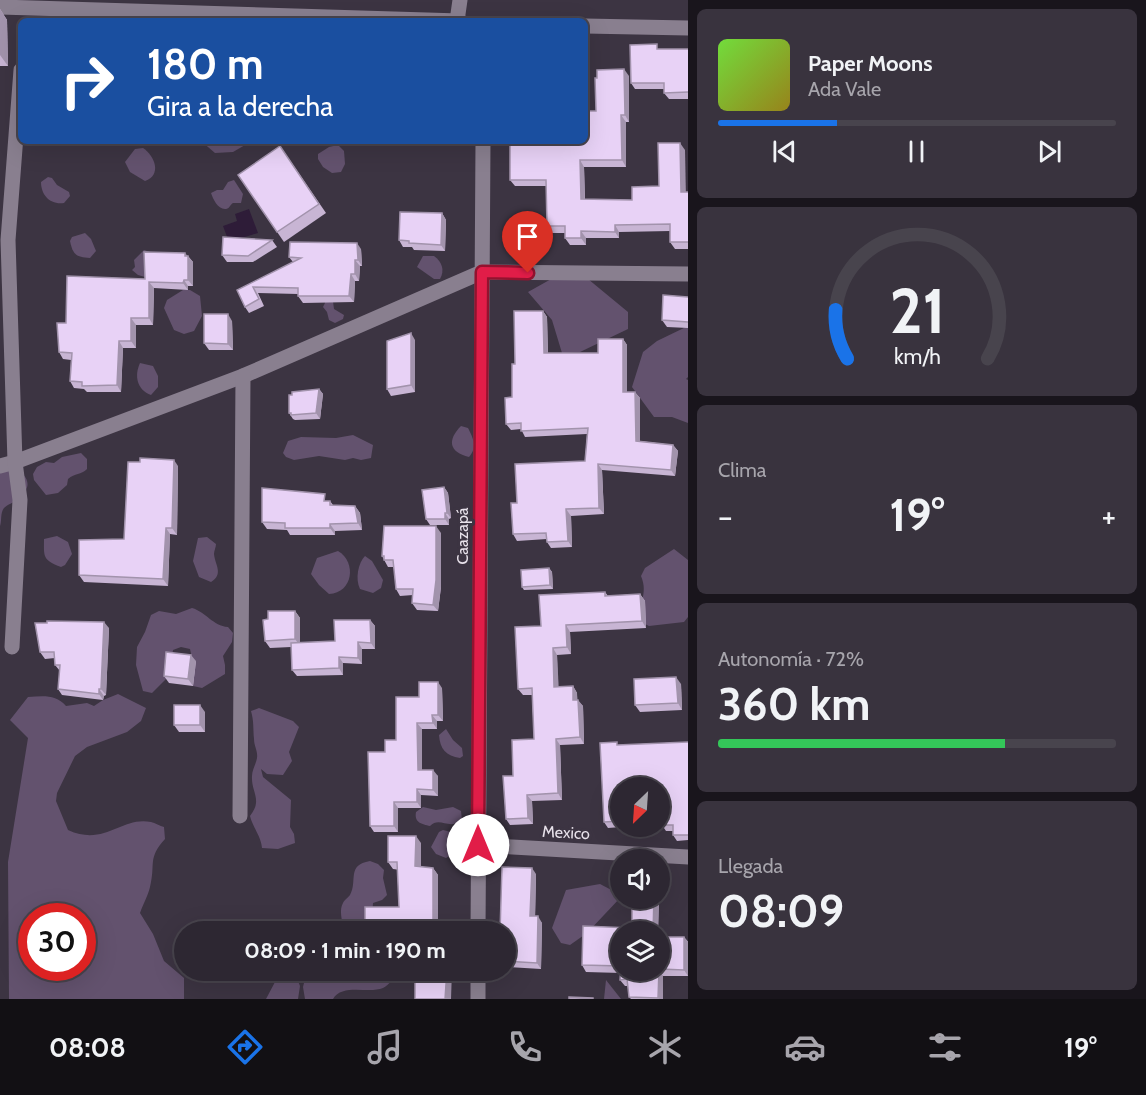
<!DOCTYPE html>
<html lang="es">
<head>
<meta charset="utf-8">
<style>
  :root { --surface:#2d2732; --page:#39333e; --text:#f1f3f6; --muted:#a7a5ac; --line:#48444d; --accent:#1a73e8 }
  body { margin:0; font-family:Cabin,sans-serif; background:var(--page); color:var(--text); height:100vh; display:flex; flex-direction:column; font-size:22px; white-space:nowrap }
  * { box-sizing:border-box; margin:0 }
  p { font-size:20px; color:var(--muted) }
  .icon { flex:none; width:33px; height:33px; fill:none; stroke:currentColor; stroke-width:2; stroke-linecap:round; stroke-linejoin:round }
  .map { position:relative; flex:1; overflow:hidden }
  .drawer { display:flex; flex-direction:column; gap:9px; padding:9px; background:#19151c; width:458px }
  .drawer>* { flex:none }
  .guide { position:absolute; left:18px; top:18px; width:570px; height:126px; border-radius:9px; box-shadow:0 6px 24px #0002,0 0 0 2px var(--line); background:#1a4fa0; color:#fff; overflow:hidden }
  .needle { width:39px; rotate:205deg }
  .fabs { position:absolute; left:610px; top:777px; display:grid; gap:12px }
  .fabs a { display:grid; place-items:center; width:60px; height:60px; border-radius:50%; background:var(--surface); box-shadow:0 6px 24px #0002,0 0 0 2px var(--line); font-size:30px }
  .speed { position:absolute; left:18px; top:903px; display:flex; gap:12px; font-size:30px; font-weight:700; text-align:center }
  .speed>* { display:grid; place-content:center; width:78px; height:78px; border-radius:50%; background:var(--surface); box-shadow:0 6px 24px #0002,0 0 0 2px var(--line); line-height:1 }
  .speed .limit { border:9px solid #d22; background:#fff; color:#111 }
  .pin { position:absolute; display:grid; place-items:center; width:51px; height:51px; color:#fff; margin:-62px -26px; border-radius:50% 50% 50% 0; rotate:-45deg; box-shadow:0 0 6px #0007 }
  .pin .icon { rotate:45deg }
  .me { position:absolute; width:66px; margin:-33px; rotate:0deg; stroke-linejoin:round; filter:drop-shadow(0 0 4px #0008) }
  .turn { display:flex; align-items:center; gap:21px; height:126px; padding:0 30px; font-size:27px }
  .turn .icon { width:78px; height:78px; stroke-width:2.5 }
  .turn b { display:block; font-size:42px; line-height:51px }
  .big { font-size:45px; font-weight:700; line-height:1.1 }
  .drawer .card { flex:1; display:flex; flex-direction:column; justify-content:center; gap:9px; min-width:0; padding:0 21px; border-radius:9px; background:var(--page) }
  .drawer .dial { align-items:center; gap:0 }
  .dial svg { height:156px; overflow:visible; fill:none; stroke:var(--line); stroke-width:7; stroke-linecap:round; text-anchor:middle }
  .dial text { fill:var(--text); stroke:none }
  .song { display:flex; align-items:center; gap:18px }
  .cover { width:72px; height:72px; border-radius:9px; background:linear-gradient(135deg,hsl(100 70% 55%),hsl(50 70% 35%)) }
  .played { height:6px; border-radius:3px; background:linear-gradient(90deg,var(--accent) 30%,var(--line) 30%) }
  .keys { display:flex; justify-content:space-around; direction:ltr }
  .heat { display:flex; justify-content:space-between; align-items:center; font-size:33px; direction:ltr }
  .charge { height:9px; border-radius:4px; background:linear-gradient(90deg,#34c759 72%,var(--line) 0) }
  .trip { position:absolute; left:174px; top:921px; width:342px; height:60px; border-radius:30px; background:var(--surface); box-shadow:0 6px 24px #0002,0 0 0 2px var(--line); font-weight:700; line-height:60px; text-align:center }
  .tab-bar { display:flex; height:96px; justify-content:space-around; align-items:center; background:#121014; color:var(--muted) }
  .tab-bar .icon { width:42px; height:42px }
  .tab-bar .selected { color:var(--accent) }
  .tab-bar b { font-size:27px; color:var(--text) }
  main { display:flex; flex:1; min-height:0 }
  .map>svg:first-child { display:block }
  .green { fill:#63526e; fill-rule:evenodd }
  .water { fill:#2e1c38 }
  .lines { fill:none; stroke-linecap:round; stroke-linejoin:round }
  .minor { stroke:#897f8f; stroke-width:15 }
  .wall { fill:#c8b5d4 }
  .shaded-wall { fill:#a293ac }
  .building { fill:#e8d2f6; stroke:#a293ac; stroke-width:1.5 }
  .route-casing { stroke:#92132f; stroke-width:15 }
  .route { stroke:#e11d48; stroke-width:10 }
  .labels { text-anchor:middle; stroke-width:6; stroke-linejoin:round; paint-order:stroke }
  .street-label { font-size:16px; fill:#e8e2eb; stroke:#3c3442 }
</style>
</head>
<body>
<main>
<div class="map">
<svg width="689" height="999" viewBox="0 0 689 999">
  <rect width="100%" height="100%" fill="#3c3442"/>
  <g class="green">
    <polygon points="201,141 252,141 233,152 215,153"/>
    <polygon points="338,145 344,151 345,164 341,172 332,173 323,167 318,159 318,154 329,147"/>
    <path d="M143 148C155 156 162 175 145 181L130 172 125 162 135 149Z"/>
    <path d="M48 177 52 178 57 185 69 192 70 196 64 203C50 205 41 195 41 182Z"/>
    <path d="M234 180 243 194 241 203H233C230 205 229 209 226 209 218 210 213 199 211 193L217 190H223L228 182Z"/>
    <path d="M85 233 91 239 96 251 90 258C76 257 73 255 70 241L72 237Z"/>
    <polygon points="144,250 153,253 145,277 138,275 132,270 135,267 134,260"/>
    <path d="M423 256H434C442 262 445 270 440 279H434L417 267Z"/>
    <polygon points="553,278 588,279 628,312 628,329 580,352 562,353 552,320 528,292"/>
    <polygon points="183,290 190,290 200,296 202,316 194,331 184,334 174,330 164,308 167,300"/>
    <polygon points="332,294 334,309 344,315 343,319 335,323 329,320 327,312 323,307 325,303 324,298"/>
    <polygon points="688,326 689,376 686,379 688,380 688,423 672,417 654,417 632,387 643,352 657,341"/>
    <path d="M140 363 153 366 158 376V387L151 395C137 390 134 376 140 363Z"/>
    <path d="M461 426 468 428C473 438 478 447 469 457 449 452 447 440 461 426Z"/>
    <polygon points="353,435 373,445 371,458 361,460 353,458 345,460 319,456 294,460 286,457 283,453 288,441 301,437 336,438"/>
    <path d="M81 453 87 459V469C81 475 75 473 68 479L67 485 58 493 46 495 34 480 33 474 37 467 46 462 54 463 62 457Z"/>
    <path d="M12 467C29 475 34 487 17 500 13 503 8 504 4 508 0 513 2 521 0 526V472Z"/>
    <path d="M57 536 68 542 72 554 65 565 61 567C42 560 44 556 44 539Z"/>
    <path d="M207 537 216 544C216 547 214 551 214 554 215 565 224 574 211 582L199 577 193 561 198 538Z"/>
    <path d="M674 549 688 560V617L684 622 649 626 641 622C637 603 649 595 641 576L645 568Z"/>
    <path d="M338 551C357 562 353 593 329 594L319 585 311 574 317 558Z"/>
    <path d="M365 556 372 561 383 580 381 588 373 593 360 589C355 579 358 563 365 556Z"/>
    <path d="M192 608C206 612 213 626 228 627L233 633 232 642 223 656 225 665V674L202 688 193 686 187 679 192 658 190 649 181 647 173 650 170 675 152 693 143 691 136 665 137 647 145 632 151 615 159 611 176 614Z"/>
    <path d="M118 694 146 708 141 721 127 732 87 747 75 756 57 793 56 801 68 830C105 847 121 816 151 822 155 823 160 826 164 827L165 839C147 859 156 863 150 887 148 896 143 904 140 913L153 934 164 961 184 978V999H9L8 862 28 738 10 720 28 697C43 696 56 694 66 706L87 703 94 706 103 700ZM32 916H82V968H32Z"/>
    <path d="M259 708 293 721 299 727 289 752 292 761 283 775 267 774 261 769 263 777 291 800 290 827 294 834 295 843 278 849 262 848C261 836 253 828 250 816 263 800 251 792 252 776 252 770 256 764 257 758 258 751 254 746 254 739 253 729 254 721 251 711Z"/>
    <path d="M446 729 453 740 462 748 463 756 460 758C446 756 440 749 439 735Z"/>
    <path d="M423 807 436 810 453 807 461 811 462 820C449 831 440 816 430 826 422 824 414 823 416 812Z"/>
    <path d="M443 830C467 835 466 848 446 858L436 854 431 847 439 832Z"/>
    <path d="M370 861 378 864 384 870 383 878 387 895 382 900 373 903 371 931 339 932 343 927C342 919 339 910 343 903 344 900 348 898 350 895 358 881 346 865 370 861Z"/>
    <polygon points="600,884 621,895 621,897 587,933 570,945 561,943 552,928 566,890"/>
    <polygon points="276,971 294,971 300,986 298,999 266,999 275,982"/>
    <path d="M307 971 397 970V974C393 979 389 985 383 988 369 994 342 983 333 999H305L303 987Z"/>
    <polygon points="606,980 621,999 604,999"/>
  </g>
  <polygon class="water" points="249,209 258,233 229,242 223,226 237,221 235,214"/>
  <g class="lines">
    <g class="minor">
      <polyline points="0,7 460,21"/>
      <polyline points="457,21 460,0"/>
      <polyline points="585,26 689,28"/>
      <polyline points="0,466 15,462 243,376 482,272 689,274"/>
      <polyline points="12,647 20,500 15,462 8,240 21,70"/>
      <polyline points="240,816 243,376"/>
      <polyline points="478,845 689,857"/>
      <polyline points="478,932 483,141"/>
      <polyline points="478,970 478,999"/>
    </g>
  </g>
  <g class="wall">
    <polygon points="0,9 7,20 8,66 0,66"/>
    <polygon points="661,49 689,49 689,99 669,99 664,93 664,89 635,89 631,83"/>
    <polygon points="629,76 629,122 626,122 626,167 584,167 585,199 632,200 659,186 685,150 685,192 689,192 689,249 675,249 670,242 670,231 619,232 619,238 586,238 586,245 570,245 565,238 565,233 552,233 547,226 546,186 515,186 510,180 585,141 596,111"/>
    <polygon points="368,141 408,141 408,142 370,143"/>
    <polygon points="280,146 326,213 284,242 238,175"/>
    <polygon points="442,213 446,220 445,251 414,250 412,247 403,247 399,240"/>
    <polygon points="272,240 277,247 253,262 227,262 222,255"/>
    <polygon points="361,249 362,266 360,266 359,281 355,281 354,302 303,303 298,296 298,294 258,293 264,306 249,313 245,307 237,290 293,262 289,257"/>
    <polygon points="187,256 188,256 193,262 193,286 188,286 188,290 154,288 153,325 136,325 136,348 123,348 121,392 87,392 84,389 74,388 70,381 71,360 63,359 59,352 66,323"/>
    <polygon points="689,297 689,328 667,327 662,320"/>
    <polygon points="543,311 547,317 548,353 598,353 623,339 627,345 627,392 635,392 640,398 640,441 673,445 678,451 675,476 602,470 604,514 571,516 572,547 551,548 547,542 547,539 517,541 513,534 517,503 585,461 587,434 525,437 521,429 511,430 506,424 512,397 515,364"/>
    <polygon points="232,321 233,350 209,350 204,343"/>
    <polygon points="415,340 415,392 391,396 387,389"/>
    <polygon points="319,389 323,394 320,419 295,420 293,419 289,413 292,395"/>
    <polygon points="178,466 177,535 170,534 168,586 84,582 79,575 124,539"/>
    <polygon points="444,487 448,493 451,518 449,519 449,525 430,525 426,519"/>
    <polygon points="329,501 330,501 333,505 355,506 360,513 362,530 335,531 335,535 290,535 287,530 267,529 262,522"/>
    <polygon points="441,533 441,587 438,611 417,610 412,603 413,595 400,596 396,589 394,567 388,567 382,556"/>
    <polygon points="549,568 552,572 553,589 524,590 522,587"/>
    <polygon points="605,592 608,596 640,594 645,601 646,628 570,632 571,654 557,655 558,687 573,686 577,693 577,700 583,706 584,744 560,745 562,800 532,801 533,824 510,825 506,819 513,776 534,739 532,695 523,695 518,689 541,626"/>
    <polygon points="295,611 300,618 300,643 335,641 370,620 375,626 375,649 362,649 362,664 343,663 343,675 297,676 292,670 291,647 270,648 265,641 268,619"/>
    <polygon points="109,628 106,695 104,696 103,700 62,695 58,689 60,671 55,665 55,658 45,659 40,652"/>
    <polygon points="196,661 193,686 169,683 164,676"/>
    <polygon points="681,684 682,710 640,712 635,705"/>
    <polygon points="442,688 443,721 437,721 437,729 422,729 422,770 438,776 438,796 421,795 421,808 398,808 398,832 374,832 370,826 385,752 396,740 419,697"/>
    <polygon points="205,712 205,732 179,732 174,725"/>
    <polygon points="689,742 689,840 677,841 673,835 673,831 666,831 662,825 660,825 660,788 621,788 621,826 634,826 608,828 604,822 618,745"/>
    <polygon points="421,843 421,867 433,868 438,875 393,869 388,862"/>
    <polygon points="536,874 535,916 542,923 541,969 506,967 506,932"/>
    <polygon points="632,898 659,898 658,932 621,932 621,970 660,970 660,937 684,937 689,943 688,976 663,976 663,999 631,999 629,997 628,986 625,986 620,980 621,973 586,972 582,965 583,926 632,928"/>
  </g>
  <g class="shaded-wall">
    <polygon points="0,9 7,20 8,66 0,55"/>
    <polygon points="624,69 629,76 629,122 625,115"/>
    <polygon points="621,115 626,122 626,167 622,160"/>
    <polygon points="680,143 685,150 686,199 681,192"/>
    <polygon points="580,160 584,167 585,205 581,199"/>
    <polygon points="442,213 446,220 445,251 441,245"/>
    <polygon points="615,225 619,232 619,238 615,232"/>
    <polygon points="581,231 586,238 586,245 581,238"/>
    <polygon points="357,243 361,249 362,266 358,260"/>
    <polygon points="185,253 193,262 193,286 188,280"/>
    <polygon points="355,260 360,266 359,281 355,274"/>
    <polygon points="351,274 355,281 354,302 349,296"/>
    <polygon points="184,280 188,286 188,290 183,283"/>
    <polygon points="149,282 154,288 153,325 149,318"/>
    <polygon points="543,311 547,317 548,360 544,353"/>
    <polygon points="228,314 232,321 233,350 228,344"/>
    <polygon points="131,318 136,325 136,348 131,341"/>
    <polygon points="411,333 415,340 415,392 411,385"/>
    <polygon points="623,339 627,345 627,398 623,392"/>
    <polygon points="119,341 123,348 121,392 117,385"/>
    <polygon points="319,389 323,394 320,419 316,413"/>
    <polygon points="635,392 640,398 640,447 636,441"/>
    <polygon points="673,445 678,451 675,476 671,470"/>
    <polygon points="174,460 178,466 177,535 172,528"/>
    <polygon points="598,464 602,470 604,514 599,508"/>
    <polygon points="444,487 448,493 451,518 447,513"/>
    <polygon points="355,506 360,513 362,530 358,523"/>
    <polygon points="566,509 571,516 572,547 568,541"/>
    <polygon points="445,513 449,519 449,525 445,519"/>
    <polygon points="330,524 335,531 335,535 330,528"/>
    <polygon points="436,526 441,533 441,587 438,611 433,605"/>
    <polygon points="166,528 170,534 168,586 163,579"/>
    <polygon points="549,568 552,572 553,589 550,585"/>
    <polygon points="640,594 645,601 646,628 642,621"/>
    <polygon points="295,611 300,618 300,646 295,639"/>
    <polygon points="370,620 375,626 375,649 371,643"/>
    <polygon points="104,622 109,628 106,695 101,689"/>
    <polygon points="566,625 570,632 571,654 567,647"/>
    <polygon points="358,642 362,649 362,664 358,658"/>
    <polygon points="553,648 557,655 559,693 554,687"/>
    <polygon points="191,655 196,661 193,686 188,679"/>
    <polygon points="339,657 343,663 343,675 339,668"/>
    <polygon points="676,677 681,684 682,710 678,703"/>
    <polygon points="438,682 442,688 443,721 438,715"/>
    <polygon points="573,686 577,693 578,707 573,700"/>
    <polygon points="99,689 104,696 103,700 99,694"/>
    <polygon points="578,700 583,706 584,744 580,737"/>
    <polygon points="200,705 205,712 205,732 200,725"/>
    <polygon points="432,715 437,721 437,729 433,723"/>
    <polygon points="417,723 422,729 422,776 418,770"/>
    <polygon points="556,739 560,745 562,800 558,793"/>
    <polygon points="433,770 438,776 438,796 433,790"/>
    <polygon points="417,789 421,795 421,808 417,802"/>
    <polygon points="527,795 532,801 533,824 528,818"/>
    <polygon points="394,802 398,808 398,832 394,826"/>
    <polygon points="416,836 421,843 421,873 415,866"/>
    <polygon points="433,868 438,875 438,932 433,932"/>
    <polygon points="532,868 536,874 535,922 530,916"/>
    <polygon points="654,898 659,898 658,932 653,932"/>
    <polygon points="538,916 542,923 541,969 537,963"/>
    <polygon points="684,937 689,943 688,976 684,970"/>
    <polygon points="447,970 452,970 451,999 445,999"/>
    <polygon points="659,970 663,976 663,999 659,999 658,998"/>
  </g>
  <g class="building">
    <polygon points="155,18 203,19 203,21 154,21"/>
    <polygon points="657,44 657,49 689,49 689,92 664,93 664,83 631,83 630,45"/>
    <polygon points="624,69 625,115 621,115 622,160 580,160 581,199 632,200 632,187 659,186 658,143 680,143 681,192 689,192 689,242 670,242 670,224 615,225 615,232 581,231 581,238 565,238 565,226 547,226 546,180 510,180 510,141 585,141 585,111 596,111 595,78 597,78 597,70"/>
    <polygon points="280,146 319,204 277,232 238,175"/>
    <polygon points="400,212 442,213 441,245 409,243 409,241 399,240"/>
    <polygon points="223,237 272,240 248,256 222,255"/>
    <polygon points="290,242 357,243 358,260 355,260 355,274 351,274 349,296 298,296 298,288 253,287 259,299 245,307 237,290 301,258 289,257"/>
    <polygon points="144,252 185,253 185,256 188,256 188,280 184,280 183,283 149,282 149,318 131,318 131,341 119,341 117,385 82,386 82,382 70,381 72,353 59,352 57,323 66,323 67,276 145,279"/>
    <polygon points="663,295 689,297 689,322 662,320"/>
    <polygon points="514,311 543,311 544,353 598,353 598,339 623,339 623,392 635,392 636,441 673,445 671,470 598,464 599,508 566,509 568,541 547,542 546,533 513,534 511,503 517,503 515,464 585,461 588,428 521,431 521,423 506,424 505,398 512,397 512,364 515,364"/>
    <polygon points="204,314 228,314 228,344 204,343"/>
    <polygon points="411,333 411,385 387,389 387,341"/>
    <polygon points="319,389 316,413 291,415 291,413 289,413 289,395 292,395 292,392"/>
    <polygon points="140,458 174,460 172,528 166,528 163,579 79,575 79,540 124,539 128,462 140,462"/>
    <polygon points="444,487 447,513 445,513 445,519 426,519 422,490"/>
    <polygon points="262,488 325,494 324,501 330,501 330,505 355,506 358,523 330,524 330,528 285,528 285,523 262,522"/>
    <polygon points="384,526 436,526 436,580 433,605 412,603 413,589 396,589 393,560 384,560 384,556 382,556"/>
    <polygon points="549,568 550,585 522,587 521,570"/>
    <polygon points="605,592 605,596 640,594 642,621 566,625 567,647 553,648 554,687 573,686 573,700 578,700 580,737 556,739 558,793 527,795 528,818 506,819 503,776 513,776 512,740 534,739 532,688 518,689 515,627 541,626 539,595"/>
    <polygon points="268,611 295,611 295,639 265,641 263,620 268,619"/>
    <polygon points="334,620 370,620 371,643 358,642 358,658 339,657 339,668 292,670 291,643 335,641"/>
    <polygon points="47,621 104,622 101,689 99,689 99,694 58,689 60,665 55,665 54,652 40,652 35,623 47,623"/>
    <polygon points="166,652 191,655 188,679 164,676"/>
    <polygon points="676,677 678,703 635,705 634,679"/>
    <polygon points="419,682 438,682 438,715 432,715 433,723 417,723 418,770 433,770 433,790 417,789 417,802 394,802 394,826 370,826 368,752 385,752 385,740 396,740 396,697 419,697"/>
    <rect x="174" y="705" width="26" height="20"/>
    <polygon points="617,742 617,745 689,742 689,835 673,835 673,825 662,825 662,819 660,819 660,788 621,788 621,821 604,822 600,743"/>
    <polygon points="388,836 416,836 415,866 433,868 433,932 365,932 365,907 399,907 397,862 388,862"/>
    <polygon points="502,867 532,868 530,916 538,916 537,963 506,961 506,932 500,932"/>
    <polygon points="632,898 654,898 653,932 621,932 621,970 659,970 658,998 629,997 627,979 620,980 621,966 582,965 583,926 632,928"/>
    <polygon points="660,937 684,937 684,970 660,969"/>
    <polygon points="415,970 447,970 445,999 415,999"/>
    <polygon points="569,997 593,998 593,999 569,999"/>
  </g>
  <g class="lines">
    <defs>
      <polyline id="route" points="478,845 482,272 528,273"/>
    </defs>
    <use href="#route" class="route-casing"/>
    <use href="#route" class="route"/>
  </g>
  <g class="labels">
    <g class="street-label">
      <text transform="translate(462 536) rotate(-90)" y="6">Caazapá</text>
      <text transform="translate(566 832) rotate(3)" y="6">Mexico</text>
    </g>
  </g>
</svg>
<div class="fabs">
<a><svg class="needle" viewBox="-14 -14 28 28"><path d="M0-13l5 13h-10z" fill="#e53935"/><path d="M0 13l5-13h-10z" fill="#a7a5ac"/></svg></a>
<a><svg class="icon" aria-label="sound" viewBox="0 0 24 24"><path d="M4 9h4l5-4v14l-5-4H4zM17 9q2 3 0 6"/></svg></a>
<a><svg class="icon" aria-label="layers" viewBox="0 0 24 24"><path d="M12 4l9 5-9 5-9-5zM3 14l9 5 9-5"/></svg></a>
</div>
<div class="speed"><div class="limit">30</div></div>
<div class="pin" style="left:528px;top:273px;background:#d93025"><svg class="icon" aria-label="arrive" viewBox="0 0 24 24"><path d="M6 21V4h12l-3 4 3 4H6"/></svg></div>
<svg class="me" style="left:478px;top:845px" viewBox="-20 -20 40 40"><circle r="19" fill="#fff"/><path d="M0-13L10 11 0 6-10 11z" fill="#e11d48"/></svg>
<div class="trip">08:09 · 1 min · 190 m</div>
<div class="guide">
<div class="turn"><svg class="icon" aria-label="right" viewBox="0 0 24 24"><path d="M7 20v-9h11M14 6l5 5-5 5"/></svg><div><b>180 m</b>Gira a la derecha</div></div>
</div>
</div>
<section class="drawer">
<div class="card">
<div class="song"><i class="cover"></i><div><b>Paper Moons</b><p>Ada Vale</p></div></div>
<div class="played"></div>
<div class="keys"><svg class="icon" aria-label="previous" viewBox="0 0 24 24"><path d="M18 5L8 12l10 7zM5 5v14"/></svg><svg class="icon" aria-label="pause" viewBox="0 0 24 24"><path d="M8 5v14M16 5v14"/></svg><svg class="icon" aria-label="next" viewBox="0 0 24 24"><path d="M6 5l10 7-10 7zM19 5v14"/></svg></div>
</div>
<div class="card dial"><svg viewBox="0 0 100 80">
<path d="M14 69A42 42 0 1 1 86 69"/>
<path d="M14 69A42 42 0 0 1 8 44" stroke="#1a73e8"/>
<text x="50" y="56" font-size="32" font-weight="700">21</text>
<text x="50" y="72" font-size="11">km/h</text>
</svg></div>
<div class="card"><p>Clima</p>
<div class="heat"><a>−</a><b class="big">19°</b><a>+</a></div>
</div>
<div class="card"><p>Autonomía · 72%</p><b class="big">360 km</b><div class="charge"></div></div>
<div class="card"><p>Llegada</p><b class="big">08:09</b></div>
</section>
</main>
<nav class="tab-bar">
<b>08:08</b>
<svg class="icon selected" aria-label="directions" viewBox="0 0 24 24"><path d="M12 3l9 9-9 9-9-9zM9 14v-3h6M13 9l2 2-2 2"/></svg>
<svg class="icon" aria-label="music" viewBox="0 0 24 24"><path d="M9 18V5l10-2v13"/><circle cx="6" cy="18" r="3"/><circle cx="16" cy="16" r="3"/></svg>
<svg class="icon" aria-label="phone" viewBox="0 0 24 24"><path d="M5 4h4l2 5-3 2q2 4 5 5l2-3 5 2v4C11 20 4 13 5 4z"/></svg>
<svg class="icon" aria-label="climate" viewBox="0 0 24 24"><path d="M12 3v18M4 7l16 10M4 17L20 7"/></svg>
<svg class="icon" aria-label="car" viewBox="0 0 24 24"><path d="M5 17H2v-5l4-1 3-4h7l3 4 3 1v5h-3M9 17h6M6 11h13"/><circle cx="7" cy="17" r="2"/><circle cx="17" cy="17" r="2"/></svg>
<svg class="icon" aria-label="filters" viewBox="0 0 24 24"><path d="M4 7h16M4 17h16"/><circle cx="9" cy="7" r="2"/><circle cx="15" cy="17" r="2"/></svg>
<b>19°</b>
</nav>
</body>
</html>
